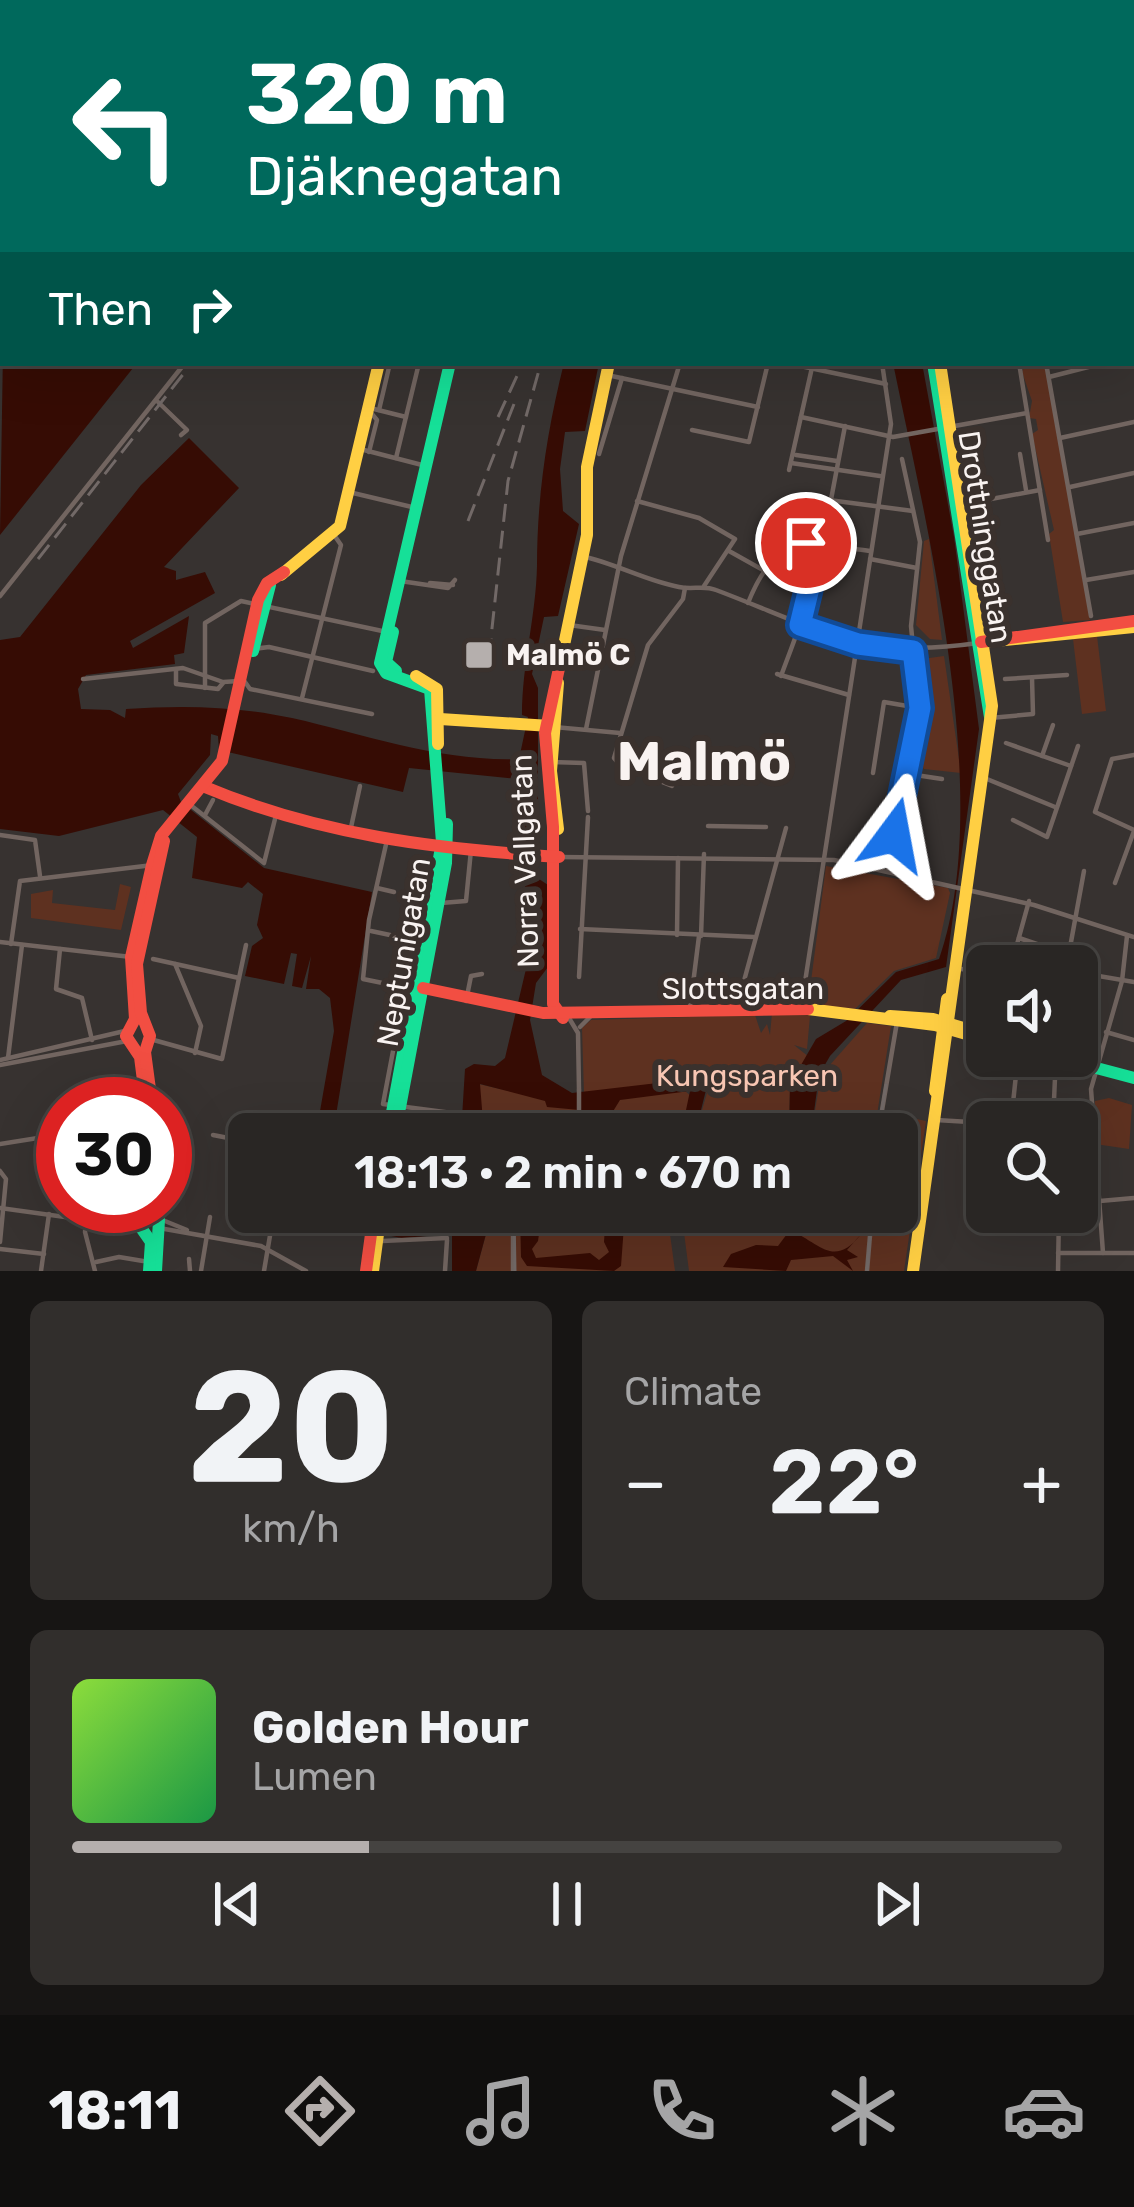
<!DOCTYPE html>
<html lang="en">
<head>
<meta charset="utf-8">
<style>
  :root { --surface:#292624; --page:#312e2c; --text:#f1f3f6; --muted:#a5a5a6; --line:#454341; --accent:#b5afad }
  body { margin:0; font-family:Rubik,sans-serif; background:var(--page); color:var(--text); height:100vh; display:flex; flex-direction:column; font-size:45px; white-space:nowrap }
  * { box-sizing:border-box; margin:0 }
  p { font-size:39px; color:var(--muted) }
  .icon { flex:none; width:66px; height:66px; fill:none; stroke:currentColor; stroke-width:2; stroke-linecap:round; stroke-linejoin:round }
  .map { position:relative; height:1271px; overflow:hidden }
  .panel { display:flex; flex-direction:column; gap:30px; padding:30px; background:#171514; flex:1 }
  .panel>* { flex:none }
  .banner { position:absolute; left:0px; top:0px; width:1134px; height:366px; box-shadow:0 12px 48px #0002,0 0 0 3px var(--line); background:#00695c; color:#fff; overflow:hidden }
  .controls { position:absolute; left:966px; top:945px; display:grid; gap:24px }
  .controls a { display:grid; place-items:center; width:132px; height:132px; border-radius:18px; background:var(--surface); box-shadow:0 12px 48px #0002,0 0 0 3px var(--line); font-size:60px }
  .speed { position:absolute; left:36px; top:1077px; display:flex; gap:24px; font-size:60px; font-weight:700; text-align:center }
  .speed>* { display:grid; place-content:center; width:156px; height:156px; border-radius:50%; background:var(--surface); box-shadow:0 12px 48px #0002,0 0 0 3px var(--line); line-height:1 }
  .speed .limit { border:18px solid #d22; background:#fff; color:#111 }
  .pin { position:absolute; display:grid; place-items:center; width:102px; height:102px; color:#fff; margin:-51px; border:6px solid #fff; border-radius:50%; box-shadow:0 3px 12px #0007 }
  .me { position:absolute; width:132px; margin:-66px; rotate:13deg; stroke-linejoin:round; filter:drop-shadow(0 0 9px #0008) }
  .turn { display:flex; align-items:center; gap:42px; height:252px; padding:0 48px; font-size:54px }
  .turn .icon { width:156px; height:156px; stroke-width:2.5 }
  .turn b { display:block; font-size:84px; line-height:102px }
  .then { display:flex; align-items:center; height:114px; padding:0 48px; background:#0003; gap:24px; font-size:45px }
  .big { font-size:90px; font-weight:600; line-height:1.1 }
  .panel .card { flex:1; display:flex; flex-direction:column; justify-content:center; gap:18px; min-width:0; padding:0 42px; border-radius:18px; background:var(--page) }
  .panel .dial { align-items:center; gap:0 }
  .dial b { font-size:156px; line-height:1 }
  .song { display:flex; align-items:center; gap:36px }
  .cover { width:144px; height:144px; border-radius:18px; background:linear-gradient(135deg,hsl(90 70% 55%),hsl(140 70% 35%)) }
  .played { height:12px; border-radius:6px; background:linear-gradient(90deg,var(--accent) 30%,var(--line) 30%) }
  .keys { display:flex; justify-content:space-around; direction:ltr }
  .heat { display:flex; justify-content:space-between; align-items:center; font-size:66px; direction:ltr }
  .panel .tiles { flex:1; display:grid; gap:30px; grid-template-columns:1fr 1fr }
  .card:last-child { grid-column:span 2 }
  .trip { position:absolute; left:228px; top:1113px; width:690px; height:120px; border-radius:18px; background:var(--surface); box-shadow:0 12px 48px #0002,0 0 0 3px var(--line); font-weight:600; line-height:120px; text-align:center }
  .dock { display:flex; height:192px; justify-content:space-around; align-items:center; background:#100f0e; color:var(--muted) }
  .dock .icon { width:84px; height:84px }
  .dock .active { color:var(--accent) }
  .dock b { font-size:54px; color:var(--text) }
  .map>svg:first-child { display:block }
  .green { fill:#5e3120 }
  .water { fill:#360c04 }
  .lines { fill:none; stroke-linecap:round; stroke-linejoin:round }
  .stream { stroke:#360c04; stroke-width:3 }
  .street { stroke:#726560; stroke-width:4.5 }
  .fast { stroke:#16e098; stroke-width:12 }
  .slow { stroke:#ffcf43; stroke-width:12 }
  .jam { stroke:#f24e42; stroke-width:12 }
  .tram { stroke:#726967; stroke-width:3 }
  .rail { stroke:#726967; stroke-width:3; stroke-dasharray:18 9; stroke-linecap:butt }
  .street-bridge { stroke:#726560; stroke-width:4.5 }
  .route-casing { stroke:#114b97; stroke-width:30 }
  .route { stroke:#1a73e8; stroke-width:21 }
  .poi-dot { fill:#b5afad; stroke:#3a312d; stroke-width:4.5 }
  .labels { text-anchor:middle; stroke-width:12; stroke-linejoin:round; paint-order:stroke }
  .street-label { font-size:30px; fill:#f9f3f1; stroke:#3a312d }
  .poi-label { font-size:30px; font-weight:bold; fill:#f9f3f1; stroke:#3a312d; text-anchor:start }
  .park-label { font-size:30px; fill:#f8c6b3; stroke:#3a312d }
  .town-label { font-size:54px; font-weight:bold; fill:#f9f3f1; stroke:#3a312d }
</style>
</head>
<body>
<div class="map">
<svg width="1134" height="1271" viewBox="0 0 1134 1271">
  <rect width="100%" height="100%" fill="#373230"/>
  <g class="green">
    <polygon points="1026,363 1045,363 1090,620 1063,622 1049,534 1054,530 1032,434 1038,430 1036,419 1029,418 1032,401 1022,372"/>
    <polygon points="929,539 942,640 930,639 916,625 924,541"/>
    <polygon points="1097,636 1106,711 1082,714 1073,639"/>
    <polygon points="944,656 961,773 924,769 919,761 928,711 922,659"/>
    <polygon points="826,866 948,888 950,893 936,958 894,971 855,1009 811,1005 807,1049 794,1045 809,1057 790,1084 789,1134 695,1134 707,1093 693,1079 584,1093 582,1028 591,1020 755,1015 761,1033 767,1024 770,1035 772,1013 807,1012"/>
    <polygon points="120,884 131,887 121,930 31,918 31,894 53,890 52,903 115,910"/>
    <polygon points="867,1023 891,1026 876,1121 886,1123 888,1113 926,1121 904,1271 689,1271 683,1225 723,1212 897,1212 897,1134 811,1134 821,1075"/>
    <path d="M479 1084C558 1104 605 1102 685 1091L692 1097 681 1134H484Z"/>
    <polygon points="1109,1098 1132,1105 1129,1149 1095,1144 1095,1101"/>
    <polygon points="492,1212 667,1212 675,1271 476,1271"/>
  </g>
  <g class="water">
    <polygon points="3,351 3,363 137,363 0,535"/>
    <path d="M564 363H599L585 431 565 432 560 469 563 511 579 524 558 616 544 617 532 674 538 688V812L532 813 536 877 548 885V967L536 983 530 1020 542 1075 572 1093 692 1079 706 1090 695 1134H681L690 1091 620 1100 612 1113 547 1107 545 1101 480 1084 484 1134H461L465 1069 474 1064 495 1066 505 1058 530 952 517 779 409 768 403 792 219 750 218 736 211 734 210 755 178 794 181 802 264 868 372 892 333 1134H316L334 1031 330 998 319 989H306L311 956 302 988 292 986 297 954 291 953 284 984 245 976 252 946 263 938 257 925 263 894 248 882 242 888 192 878 197 837 163 810 59 836 0 829V640L20 637 141 485 189 438 239 488 164 567 176 571V580L205 572 215 593 130 641 133 648 189 616 184 653 174 655 175 664 86 675 78 689 81 709 110 710 125 718 126 709C183 705 236 706 292 718 367 735 442 762 519 759L528 717 522 715C522 664 536 616 537 566 537 496 547 431 564 363Z"/>
    <path d="M893 363H922L954 537 979 729 946 967 901 980 830 1056 819 1075 811 1134H789L790 1084 816 1039 846 1021 896 972 939 959C995 799 927 529 893 363Z"/>
    <polygon points="347,1212 363,1212 388,1229 452,1218 456,1212 492,1212 476,1271 452,1271 452,1234 402,1238 359,1230"/>
    <polygon points="520,1212 542,1212 538,1241 532,1249 536,1258 590,1253 599,1260 609,1252 604,1242 606,1212 625,1212 621,1266 614,1271 527,1266 521,1257"/>
    <path d="M790 1230C821 1244 834 1269 862 1233L847 1250 858 1257 847 1260 853 1271 833 1256 791 1260 786 1271 723 1267 731 1254 756 1245 778 1246Z"/>
  </g>
  <g class="lines">
    <g class="stream">
      <polyline points="268,1134 272,1134"/>
      <polyline points="230,1136 239,1126 265,1134"/>
    </g>
    <g class="street">
      <polyline points="832,0 835,3"/>
      <polyline points="860,0 863,3"/>
      <polyline points="909,0 912,3"/>
      <polyline points="956,0 956,3"/>
      <polyline points="1127,0 1128,3"/>
      <polyline points="398,3 399,0"/>
      <polyline points="438,3 438,0"/>
      <polyline points="504,3 505,0"/>
      <polyline points="705,3 706,0"/>
      <polyline points="788,3 790,0"/>
      <polyline points="924,3 927,0"/>
      <polyline points="1080,3 1090,0"/>
      <polyline points="1131,14 1134,23"/>
      <polyline points="1131,99 1134,98"/>
      <polyline points="1131,143 1134,142"/>
      <polyline points="1131,187 1134,186"/>
      <polyline points="1131,359 1134,358"/>
      <polyline points="786,363 886,384"/>
      <polyline points="1019,363 1048,540"/>
      <polyline points="1046,363 1091,616"/>
      <polyline points="607,375 758,407"/>
      <polyline points="1049,377 1104,363"/>
      <polyline points="158,402 187,430 181,435"/>
      <polyline points="374,409 406,417"/>
      <polyline points="379,410 390,363"/>
      <polyline points="801,417 893,437 1027,413"/>
      <polyline points="692,430 749,442 768,363"/>
      <polyline points="1060,438 1134,422"/>
      <polyline points="364,450 426,466"/>
      <polyline points="369,452 377,420 372,414"/>
      <polyline points="599,454 622,378"/>
      <polyline points="1020,454 1026,490"/>
      <polyline points="796,455 837,461"/>
      <polyline points="396,458 419,363"/>
      <polyline points="791,463 880,476"/>
      <polyline points="789,470 813,363"/>
      <polyline points="1070,487 1134,473"/>
      <polyline points="353,493 416,508"/>
      <polyline points="637,501 699,518 735,539 704,586"/>
      <polyline points="964,504 1040,490"/>
      <polyline points="826,526 845,426"/>
      <polyline points="1077,534 1134,523"/>
      <polyline points="729,551 763,570"/>
      <path d="M581 556C615 563 646 581 679 587 692 590 704 585 716 590 822 630 860 660 978 643"/>
      <polyline points="870,559 917,568"/>
      <polyline points="1086,580 1134,572"/>
      <polyline points="400,581 448,588 455,580"/>
      <polyline points="430,583 453,585"/>
      <polyline points="0,596 185,363"/>
      <path d="M748 603C776 533 806 543 871 551"/>
      <polyline points="569,625 605,630"/>
      <polyline points="253,649 269,647 373,671"/>
      <polyline points="176,669 176,684 218,689 223,683"/>
      <polyline points="777,674 849,695"/>
      <path d="M781 676C809 600 823 579 786 502L798 496 913 511"/>
      <polyline points="83,679 183,668 223,682 239,681"/>
      <polyline points="1005,679 1067,675"/>
      <polyline points="245,682 250,689 372,714"/>
      <polyline points="205,688 205,623 241,601 387,632"/>
      <polyline points="302,698 341,545 332,532"/>
      <polyline points="990,718 1033,714 1032,678"/>
      <polyline points="554,727 620,733"/>
      <polyline points="586,729 621,556 680,363"/>
      <polyline points="1006,743 1071,766"/>
      <polyline points="1134,755 1112,759 1095,812 1134,830"/>
      <polyline points="1042,756 1053,725"/>
      <polyline points="551,762 584,763 588,811"/>
      <polyline points="873,773 884,702 919,708"/>
      <polyline points="909,774 942,779"/>
      <polyline points="982,777 1055,807"/>
      <polyline points="672,786 620,765 614,758 648,645 683,599 685,588"/>
      <polyline points="193,807 264,863 276,815"/>
      <polyline points="205,815 213,800"/>
      <polyline points="1013,820 1047,837 1078,746"/>
      <polyline points="708,826 766,827"/>
      <polyline points="350,832 360,786"/>
      <polyline points="0,835 35,840 40,876"/>
      <polyline points="387,840 369,920 363,979 407,988"/>
      <polyline points="559,857 834,860 1034,905 1134,937"/>
      <polyline points="888,870 919,708 911,626 920,542 902,459"/>
      <polyline points="1115,883 1134,831"/>
      <polyline points="377,888 394,892"/>
      <polyline points="441,903 466,901 471,850"/>
      <polyline points="580,929 754,937"/>
      <polyline points="371,931 423,942"/>
      <polyline points="677,935 678,858"/>
      <polyline points="701,936 704,854"/>
      <polyline points="1019,938 1084,960 1077,987"/>
      <polyline points="0,942 131,957"/>
      <polyline points="11,944 20,881 153,865"/>
      <polyline points="60,949 56,989 82,998 92,1040"/>
      <polyline points="1069,953 1084,871"/>
      <polyline points="153,959 239,978"/>
      <polyline points="175,964 201,1026 195,1053"/>
      <polyline points="1011,966 1029,901"/>
      <polyline points="955,968 987,973"/>
      <polyline points="1081,973 1134,982"/>
      <polyline points="579,977 588,817"/>
      <polyline points="405,988 383,1104 452,1113 450,1134"/>
      <polyline points="466,1001 471,976 482,974"/>
      <polyline points="690,1008 699,936"/>
      <polyline points="801,1008 891,424 882,363"/>
      <polyline points="736,1010 786,828"/>
      <polyline points="569,1018 578,1033 579,1090"/>
      <polyline points="580,1027 590,1017"/>
      <polyline points="1106,1032 1134,1040"/>
      <polyline points="150,1039 222,1059 246,945"/>
      <polyline points="8,1058 22,945"/>
      <polyline points="0,1060 129,1030"/>
      <polyline points="0,1065 127,1041"/>
      <polyline points="936,1120 987,1123"/>
      <polyline points="1011,1122 1018,1056"/>
      <polyline points="1053,1122 1056,1056"/>
      <polyline points="1077,1128 1091,1129"/>
      <polyline points="437,1131 440,1131"/>
      <polyline points="523,1134 573,1126 579,1115"/>
      <polyline points="878,1134 897,1022"/>
      <polyline points="213,1135 249,1142"/>
      <polyline points="0,1144 63,1134"/>
      <polyline points="0,1171 6,1179 0,1242"/>
      <polyline points="1077,1194 1095,1193"/>
      <polyline points="973,1202 987,1204"/>
      <polyline points="1077,1203 1134,1198"/>
      <polyline points="88,1206 85,1232 95,1271"/>
      <polyline points="0,1208 137,1227"/>
      <polyline points="513,1212 513,1271"/>
      <polyline points="73,1216 139,1217"/>
      <polyline points="448,1217 449,1212"/>
      <polyline points="160,1219 187,1230"/>
      <polyline points="159,1228 261,1246 306,1271"/>
      <polyline points="382,1241 447,1238"/>
      <polyline points="0,1249 44,1254"/>
      <polyline points="1058,1253 1134,1253"/>
      <polyline points="1103,1253 1091,1089 1122,981 1127,936"/>
      <polyline points="189,1259 190,1271"/>
      <polyline points="96,1262 119,1257 143,1261"/>
      <polyline points="41,1271 49,1214"/>
      <polyline points="201,1271 210,1217"/>
      <polyline points="264,1271 274,1212"/>
      <polyline points="445,1271 447,1240"/>
      <polyline points="867,1271 872,1212"/>
      <polyline points="1058,1271 1059,1212"/>
    </g>
    <g class="fast">
      <polyline points="561,0 566,3"/>
      <polyline points="766,3 771,0"/>
      <polyline points="1131,304 1134,320"/>
      <polyline points="933,363 990,717"/>
      <polyline points="393,632 386,662 396,671"/>
      <polyline points="253,651 270,585"/>
      <polyline points="1051,1056 1134,1078"/>
      <polyline points="388,1134 442,842 430,689 386,673 380,663 450,363"/>
      <polyline points="395,1134 446,863 447,824"/>
      <polyline points="148,1206 159,1220 156,1271"/>
      <polyline points="149,1271 151,1242 137,1222 151,1212"/>
    </g>
    <g class="slow">
      <polyline points="848,0 853,3"/>
      <polyline points="1048,0 1050,3"/>
      <polyline points="1131,270 1134,288"/>
      <polyline points="281,575 340,526 379,363"/>
      <polyline points="985,642 1134,627"/>
      <polyline points="563,650 587,535 587,467 609,363"/>
      <polyline points="416,676 437,689 438,744"/>
      <polyline points="558,683 551,771 558,829"/>
      <polyline points="440,719 550,726"/>
      <polyline points="808,1009 935,1025 987,1040"/>
      <polyline points="890,1016 933,1019 987,1035"/>
      <polyline points="935,1091 947,999"/>
      <polyline points="373,1271 381,1212"/>
      <polyline points="913,1271 992,706 940,363"/>
    </g>
    <g class="jam">
      <polyline points="578,0 583,3"/>
      <polyline points="840,0 843,3"/>
      <polyline points="1040,0 1042,3"/>
      <polyline points="548,3 550,0"/>
      <polyline points="981,642 1134,621"/>
      <polyline points="563,650 545,733 553,827 553,1004 563,1018"/>
      <path d="M205 787C319 835 436 849 559 857"/>
      <polyline points="423,988 543,1013 808,1009"/>
      <polyline points="146,1104 140,1057 126,1036 135,1019 131,957 152,865 161,836 222,761 258,600 267,583 284,572"/>
      <polyline points="152,1104 145,1052 150,1036 141,1013 137,964 164,841"/>
      <polyline points="366,1271 374,1212"/>
    </g>
    <g class="tram">
      <polyline points="498,1121 516,1134"/>
      <polyline points="878,1134 886,1085"/>
      <polyline points="514,1212 515,1271"/>
      <polyline points="867,1271 872,1212"/>
    </g>
    <g class="rail">
      <polyline points="370,3 372,0"/>
      <polyline points="501,3 501,0"/>
      <polyline points="678,3 679,0"/>
      <polyline points="699,3 701,0"/>
      <polyline points="498,417 523,363"/>
      <polyline points="468,521 514,404"/>
      <polyline points="38,559 192,363"/>
      <polyline points="489,656 508,481 541,363"/>
    </g>
    <polyline class="street-bridge" points="579,1115 579,1090"/>
  </g>
  <g class="lines">
    <defs>
      <polyline id="route" points="806,543 810,584 800,625 858,644 913,651 920,708 894,835"/>
    </defs>
    <use href="#route" class="route-casing"/>
    <use href="#route" class="route"/>
  </g>
  <rect class="poi-dot" x="464" y="640" width="30" height="30" rx="6"/>
  <g class="labels">
    <g class="street-label">
      <text transform="translate(985 537) rotate(81)" y="10">Drottninggatan</text>
      <text transform="translate(525 861) rotate(-92)" y="10">Norra Vallgatan</text>
      <text transform="translate(404 952) rotate(-80)" y="10">Neptunigatan</text>
      <text x="743" y="999">Slottsgatan</text>
    </g>
    <g class="poi-label">
      <text x="506" y="665">Malmö C</text>
    </g>
    <g class="park-label">
      <text x="747" y="1086">Kungsparken</text>
    </g>
    <g class="town-label">
      <text x="704" y="780">Malmö</text>
    </g>
  </g>
</svg>
<div class="controls">
<a><svg class="icon" aria-label="sound" viewBox="0 0 24 24"><path d="M4 9h4l5-4v14l-5-4H4zM17 9q2 3 0 6"/></svg></a>
<a><svg class="icon" aria-label="search" viewBox="0 0 24 24"><circle cx="10" cy="10" r="6"/><path d="M15 15l6 6"/></svg></a>
</div>
<div class="speed"><div class="limit">30</div></div>
<div class="pin" style="left:806px;top:543px;background:#d93025"><svg class="icon" aria-label="arrive" viewBox="0 0 24 24"><path d="M6 21V4h12l-3 4 3 4H6"/></svg></div>
<svg class="me" style="left:894px;top:835px" viewBox="-20 -20 40 40"><path d="M0-17L14 15 0 8-14 15z" fill="#1a73e8" stroke="#fff" stroke-width="4"/></svg>
<div class="trip">18:13 · 2 min · 670 m</div>
<div class="banner">
<div class="turn"><svg class="icon" aria-label="left" viewBox="0 0 24 24"><path d="M17 20v-9H6M10 6l-5 5 5 5"/></svg><div><b>320 m</b>Djäknegatan</div></div>
<div class="then">Then<svg class="icon" aria-label="right" viewBox="0 0 24 24"><path d="M7 20v-9h11M14 6l5 5-5 5"/></svg></div>
</div>
</div>
<section class="panel">
<div class="tiles">
<div class="card dial"><b>20</b><p>km/h</p></div>
<div class="card"><p>Climate</p>
<div class="heat"><a>−</a><b class="big">22°</b><a>+</a></div>
</div>
<div class="card">
<div class="song"><i class="cover"></i><div><b>Golden Hour</b><p>Lumen</p></div></div>
<div class="played"></div>
<div class="keys"><svg class="icon" aria-label="previous" viewBox="0 0 24 24"><path d="M18 5L8 12l10 7zM5 5v14"/></svg><svg class="icon" aria-label="pause" viewBox="0 0 24 24"><path d="M8 5v14M16 5v14"/></svg><svg class="icon" aria-label="next" viewBox="0 0 24 24"><path d="M6 5l10 7-10 7zM19 5v14"/></svg></div>
</div>
</div>
</section>
<nav class="dock">
<b>18:11</b>
<svg class="icon active" aria-label="directions" viewBox="0 0 24 24"><path d="M12 3l9 9-9 9-9-9zM9 14v-3h6M13 9l2 2-2 2"/></svg>
<svg class="icon" aria-label="music" viewBox="0 0 24 24"><path d="M9 18V5l10-2v13"/><circle cx="6" cy="18" r="3"/><circle cx="16" cy="16" r="3"/></svg>
<svg class="icon" aria-label="phone" viewBox="0 0 24 24"><path d="M5 4h4l2 5-3 2q2 4 5 5l2-3 5 2v4C11 20 4 13 5 4z"/></svg>
<svg class="icon" aria-label="climate" viewBox="0 0 24 24"><path d="M12 3v18M4 7l16 10M4 17L20 7"/></svg>
<svg class="icon" aria-label="car" viewBox="0 0 24 24"><path d="M5 17H2v-5l4-1 3-4h7l3 4 3 1v5h-3M9 17h6M6 11h13"/><circle cx="7" cy="17" r="2"/><circle cx="17" cy="17" r="2"/></svg>
</nav>
</body>
</html>
